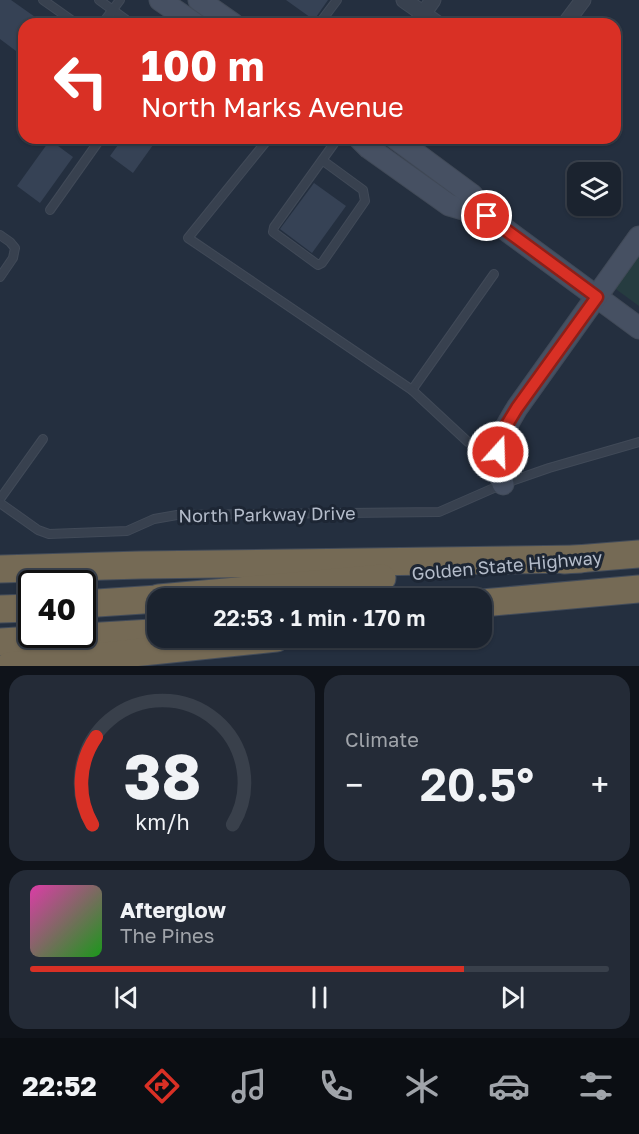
<!DOCTYPE html>
<html lang="en">
<head>
<meta charset="utf-8">
<style>
  :root { --surface:#1b232f; --page:#242b37; --text:#f1f3f6; --muted:#a0a4aa; --line:#39404b; --accent:#d93025 }
  body { margin:0; font-family:"Golos Text",sans-serif; background:var(--page); color:var(--text); height:100vh; display:flex; flex-direction:column; font-size:22px; white-space:nowrap }
  * { box-sizing:border-box; margin:0 }
  p { font-size:20px; color:var(--muted) }
  .icon { flex:none; width:33px; height:33px; fill:none; stroke:currentColor; stroke-width:2; stroke-linecap:round; stroke-linejoin:round }
  .map { position:relative; height:666px; overflow:hidden }
  .drawer { display:flex; flex-direction:column; gap:9px; padding:9px; background:#0f131a; flex:1 }
  .drawer>* { flex:none }
  .guide { position:absolute; left:18px; top:18px; width:603px; height:126px; border-radius:18px; box-shadow:0 2px 4px #0004,0 0 0 2px var(--line); background:#d93025; color:#fff; overflow:hidden }
  .tools { position:absolute; left:567px; top:162px; display:grid; gap:12px }
  .tools a { display:grid; place-items:center; width:54px; height:54px; border-radius:12px; background:var(--surface); box-shadow:0 2px 4px #0004,0 0 0 2px var(--line); font-size:30px }
  .speed { position:absolute; left:18px; top:570px; display:flex; gap:12px; font-size:30px; font-weight:700; text-align:center }
  .speed>* { display:grid; place-content:center; width:78px; height:78px; border-radius:50%; background:var(--surface); box-shadow:0 2px 4px #0004,0 0 0 2px var(--line); line-height:1 }
  .speed .limit { border:3px solid #111; border-radius:9px; background:#fff; color:#111 }
  .pin { position:absolute; display:grid; place-items:center; width:51px; height:51px; color:#fff; margin:-26px; border:3px solid #fff; border-radius:50%; box-shadow:0 2px 6px #0007 }
  .me { position:absolute; width:66px; margin:-33px; rotate:20deg; stroke-linejoin:round; filter:drop-shadow(0 0 4px #0008) }
  .turn { display:flex; align-items:center; gap:21px; height:126px; padding:0 24px; font-size:27px }
  .turn .icon { width:78px; height:78px; stroke-width:2.5 }
  .turn b { display:block; font-size:42px; line-height:51px }
  .big { font-size:45px; font-weight:600; line-height:1.1 }
  .drawer .card { flex:1; display:flex; flex-direction:column; justify-content:center; gap:9px; min-width:0; padding:0 21px; border-radius:18px; background:var(--page) }
  .drawer .dial { align-items:center; gap:0 }
  .dial svg { height:156px; overflow:visible; fill:none; stroke:var(--line); stroke-width:7; stroke-linecap:round; text-anchor:middle }
  .dial text { fill:var(--text); stroke:none }
  .song { display:flex; align-items:center; gap:18px }
  .cover { width:72px; height:72px; border-radius:9px; background:linear-gradient(135deg,hsl(320 70% 55%),hsl(120 70% 35%)) }
  .played { height:6px; border-radius:3px; background:linear-gradient(90deg,var(--accent) 75%,var(--line) 75%) }
  .keys { display:flex; justify-content:space-around; direction:ltr }
  .heat { display:flex; justify-content:space-between; align-items:center; font-size:33px; direction:ltr }
  .drawer .tiles { flex:1; display:grid; gap:9px; grid-template-columns:1fr 1fr }
  .card:last-child { grid-column:span 2 }
  .trip { position:absolute; left:147px; top:588px; width:345px; height:60px; border-radius:18px; background:var(--surface); box-shadow:0 2px 4px #0004,0 0 0 2px var(--line); font-weight:600; line-height:60px; text-align:center }
  .menu { display:flex; height:96px; justify-content:space-around; align-items:center; background:#0b0e13; color:var(--muted) }
  .menu .icon { width:42px; height:42px }
  .menu .active { color:var(--accent) }
  .menu b { font-size:27px; color:var(--text) }
  .map>svg:first-child { display:block }
  .green { fill:#263c40 }
  .building { fill:#364255 }
  .lines { fill:none; stroke-linecap:round; stroke-linejoin:round }
  .lane-casing { stroke:#414a58; stroke-width:10 }
  .street-casing { stroke:#414a58; stroke-width:17 }
  .secondary-casing { stroke:#414a58; stroke-width:23 }
  .highway-casing { stroke:#434c5a; stroke-width:29 }
  .lane { stroke:#38414f; stroke-width:8 }
  .street { stroke:#38414f; stroke-width:15 }
  .secondary { stroke:#465062; stroke-width:21 }
  .highway { stroke:#756a55; stroke-width:27 }
  .route-casing { stroke:#8d1f18; stroke-width:15 }
  .route { stroke:#d93025; stroke-width:10 }
  .labels { text-anchor:middle; stroke-width:6; stroke-linejoin:round; paint-order:stroke }
  .street-label { font-size:18px; fill:#b4bcca; stroke:#1d2634 }
</style>
</head>
<body>
<div class="map">
<svg width="639" height="666" viewBox="0 0 639 666">
  <rect width="100%" height="100%" fill="#242f3f"/>
  <polygon class="green" points="639,251 639,306 613,287"/>
  <g class="building">
    <polygon points="0,0 11,0 45,24 24,24 24,57 0,39"/>
    <polygon points="286,0 328,0 314,20"/>
    <polygon points="123,138 158,138 133,173 110,156"/>
    <polygon points="50,140 73,157 40,203 17,186"/>
    <polygon points="314,183 346,206 312,253 280,229"/>
  </g>
  <g class="lines">
    <defs>
      <g id="lane">
        <polyline points="43,0 77,24"/>
        <polyline points="99,0 132,24"/>
        <polyline points="102,24 120,0"/>
        <polyline points="319,24 337,0"/>
        <polyline points="269,138 188,238 412,390 494,274"/>
        <polyline points="322,160 363,190 365,201 322,263 318,265 273,232 274,227 338,138"/>
        <polyline points="50,210 101,138"/>
        <polyline points="0,235 10,242 15,248 13,258 0,277"/>
        <polyline points="412,390 468,442 496,451"/>
        <polyline points="0,499 43,439"/>
        <polyline points="0,503 38,530 49,534 127,531 154,519 177,515 439,512 503,484 549,468 639,442"/>
      </g>
      <g id="street">
        <polyline points="404,0 438,24"/>
        <polyline points="416,24 433,0"/>
        <polyline points="565,24 583,0"/>
      </g>
      <g id="secondary">
        <polyline points="160,0 195,24"/>
        <polyline points="199,0 233,24"/>
        <polyline points="359,138 369,148 449,205 487,216"/>
        <polyline points="395,138 472,195 487,216 639,328"/>
        <path d="M503 484C491 450 500 437 517 408L639 237"/>
      </g>
      <g id="highway">
        <polyline points="564,560 639,554"/>
        <polyline points="0,569 141,565 581,559"/>
        <polyline points="159,598 382,578"/>
        <polyline points="482,603 639,589"/>
        <polyline points="82,604 158,599"/>
        <polyline points="0,609 32,608"/>
        <polyline points="0,642 152,633"/>
        <polyline points="9,666 276,638"/>
      </g>
    </defs>
    <use href="#lane" class="lane-casing"/>
    <use href="#street" class="street-casing"/>
    <use href="#secondary" class="secondary-casing"/>
    <use href="#highway" class="highway-casing"/>
    <use href="#lane" class="lane"/>
    <use href="#street" class="street"/>
    <use href="#secondary" class="secondary"/>
    <use href="#highway" class="highway"/>
  </g>
  <g class="lines">
    <defs>
      <polyline id="route" points="487,216 597,297 517,408 503,431 498,452"/>
    </defs>
    <use href="#route" class="route-casing"/>
    <use href="#route" class="route"/>
  </g>
  <g class="labels">
    <g class="street-label">
      <text transform="translate(267 515) rotate(-1)" y="6">North Parkway Drive</text>
      <text transform="translate(507 566) rotate(-5)" y="6">Golden State Highway</text>
    </g>
  </g>
</svg>
<div class="tools">
<a><svg class="icon" aria-label="layers" viewBox="0 0 24 24"><path d="M12 4l9 5-9 5-9-5zM3 14l9 5 9-5"/></svg></a>
</div>
<div class="speed"><div class="limit">40</div></div>
<div class="pin" style="left:487px;top:216px;background:#d93025"><svg class="icon" aria-label="arrive" viewBox="0 0 24 24"><path d="M6 21V4h12l-3 4 3 4H6"/></svg></div>
<svg class="me" style="left:498px;top:452px" viewBox="-20 -20 40 40"><circle r="17" fill="#d93025" stroke="#fff" stroke-width="3"/><path d="M0-11L8 9 0 5-8 9z" fill="#fff"/></svg>
<div class="trip">22:53 · 1 min · 170 m</div>
<div class="guide">
<div class="turn"><svg class="icon" aria-label="left" viewBox="0 0 24 24"><path d="M17 20v-9H6M10 6l-5 5 5 5"/></svg><div><b>100 m</b>North Marks Avenue</div></div>
</div>
</div>
<section class="drawer">
<div class="tiles">
<div class="card dial"><svg viewBox="0 0 100 80">
<path d="M14 69A42 42 0 1 1 86 69"/>
<path d="M14 69A42 42 0 0 1 16 24" stroke="#d93025"/>
<text x="50" y="56" font-size="32" font-weight="700">38</text>
<text x="50" y="72" font-size="11">km/h</text>
</svg></div>
<div class="card"><p>Climate</p>
<div class="heat"><a>−</a><b class="big">20.5°</b><a>+</a></div>
</div>
<div class="card">
<div class="song"><i class="cover"></i><div><b>Afterglow</b><p>The Pines</p></div></div>
<div class="played"></div>
<div class="keys"><svg class="icon" aria-label="previous" viewBox="0 0 24 24"><path d="M18 5L8 12l10 7zM5 5v14"/></svg><svg class="icon" aria-label="pause" viewBox="0 0 24 24"><path d="M8 5v14M16 5v14"/></svg><svg class="icon" aria-label="next" viewBox="0 0 24 24"><path d="M6 5l10 7-10 7zM19 5v14"/></svg></div>
</div>
</div>
</section>
<nav class="menu">
<b>22:52</b>
<svg class="icon active" aria-label="directions" viewBox="0 0 24 24"><path d="M12 3l9 9-9 9-9-9zM9 14v-3h6M13 9l2 2-2 2"/></svg>
<svg class="icon" aria-label="music" viewBox="0 0 24 24"><path d="M9 18V5l10-2v13"/><circle cx="6" cy="18" r="3"/><circle cx="16" cy="16" r="3"/></svg>
<svg class="icon" aria-label="phone" viewBox="0 0 24 24"><path d="M5 4h4l2 5-3 2q2 4 5 5l2-3 5 2v4C11 20 4 13 5 4z"/></svg>
<svg class="icon" aria-label="climate" viewBox="0 0 24 24"><path d="M12 3v18M4 7l16 10M4 17L20 7"/></svg>
<svg class="icon" aria-label="car" viewBox="0 0 24 24"><path d="M5 17H2v-5l4-1 3-4h7l3 4 3 1v5h-3M9 17h6M6 11h13"/><circle cx="7" cy="17" r="2"/><circle cx="17" cy="17" r="2"/></svg>
<svg class="icon" aria-label="filters" viewBox="0 0 24 24"><path d="M4 7h16M4 17h16"/><circle cx="9" cy="7" r="2"/><circle cx="15" cy="17" r="2"/></svg>
</nav>
</body>
</html>
